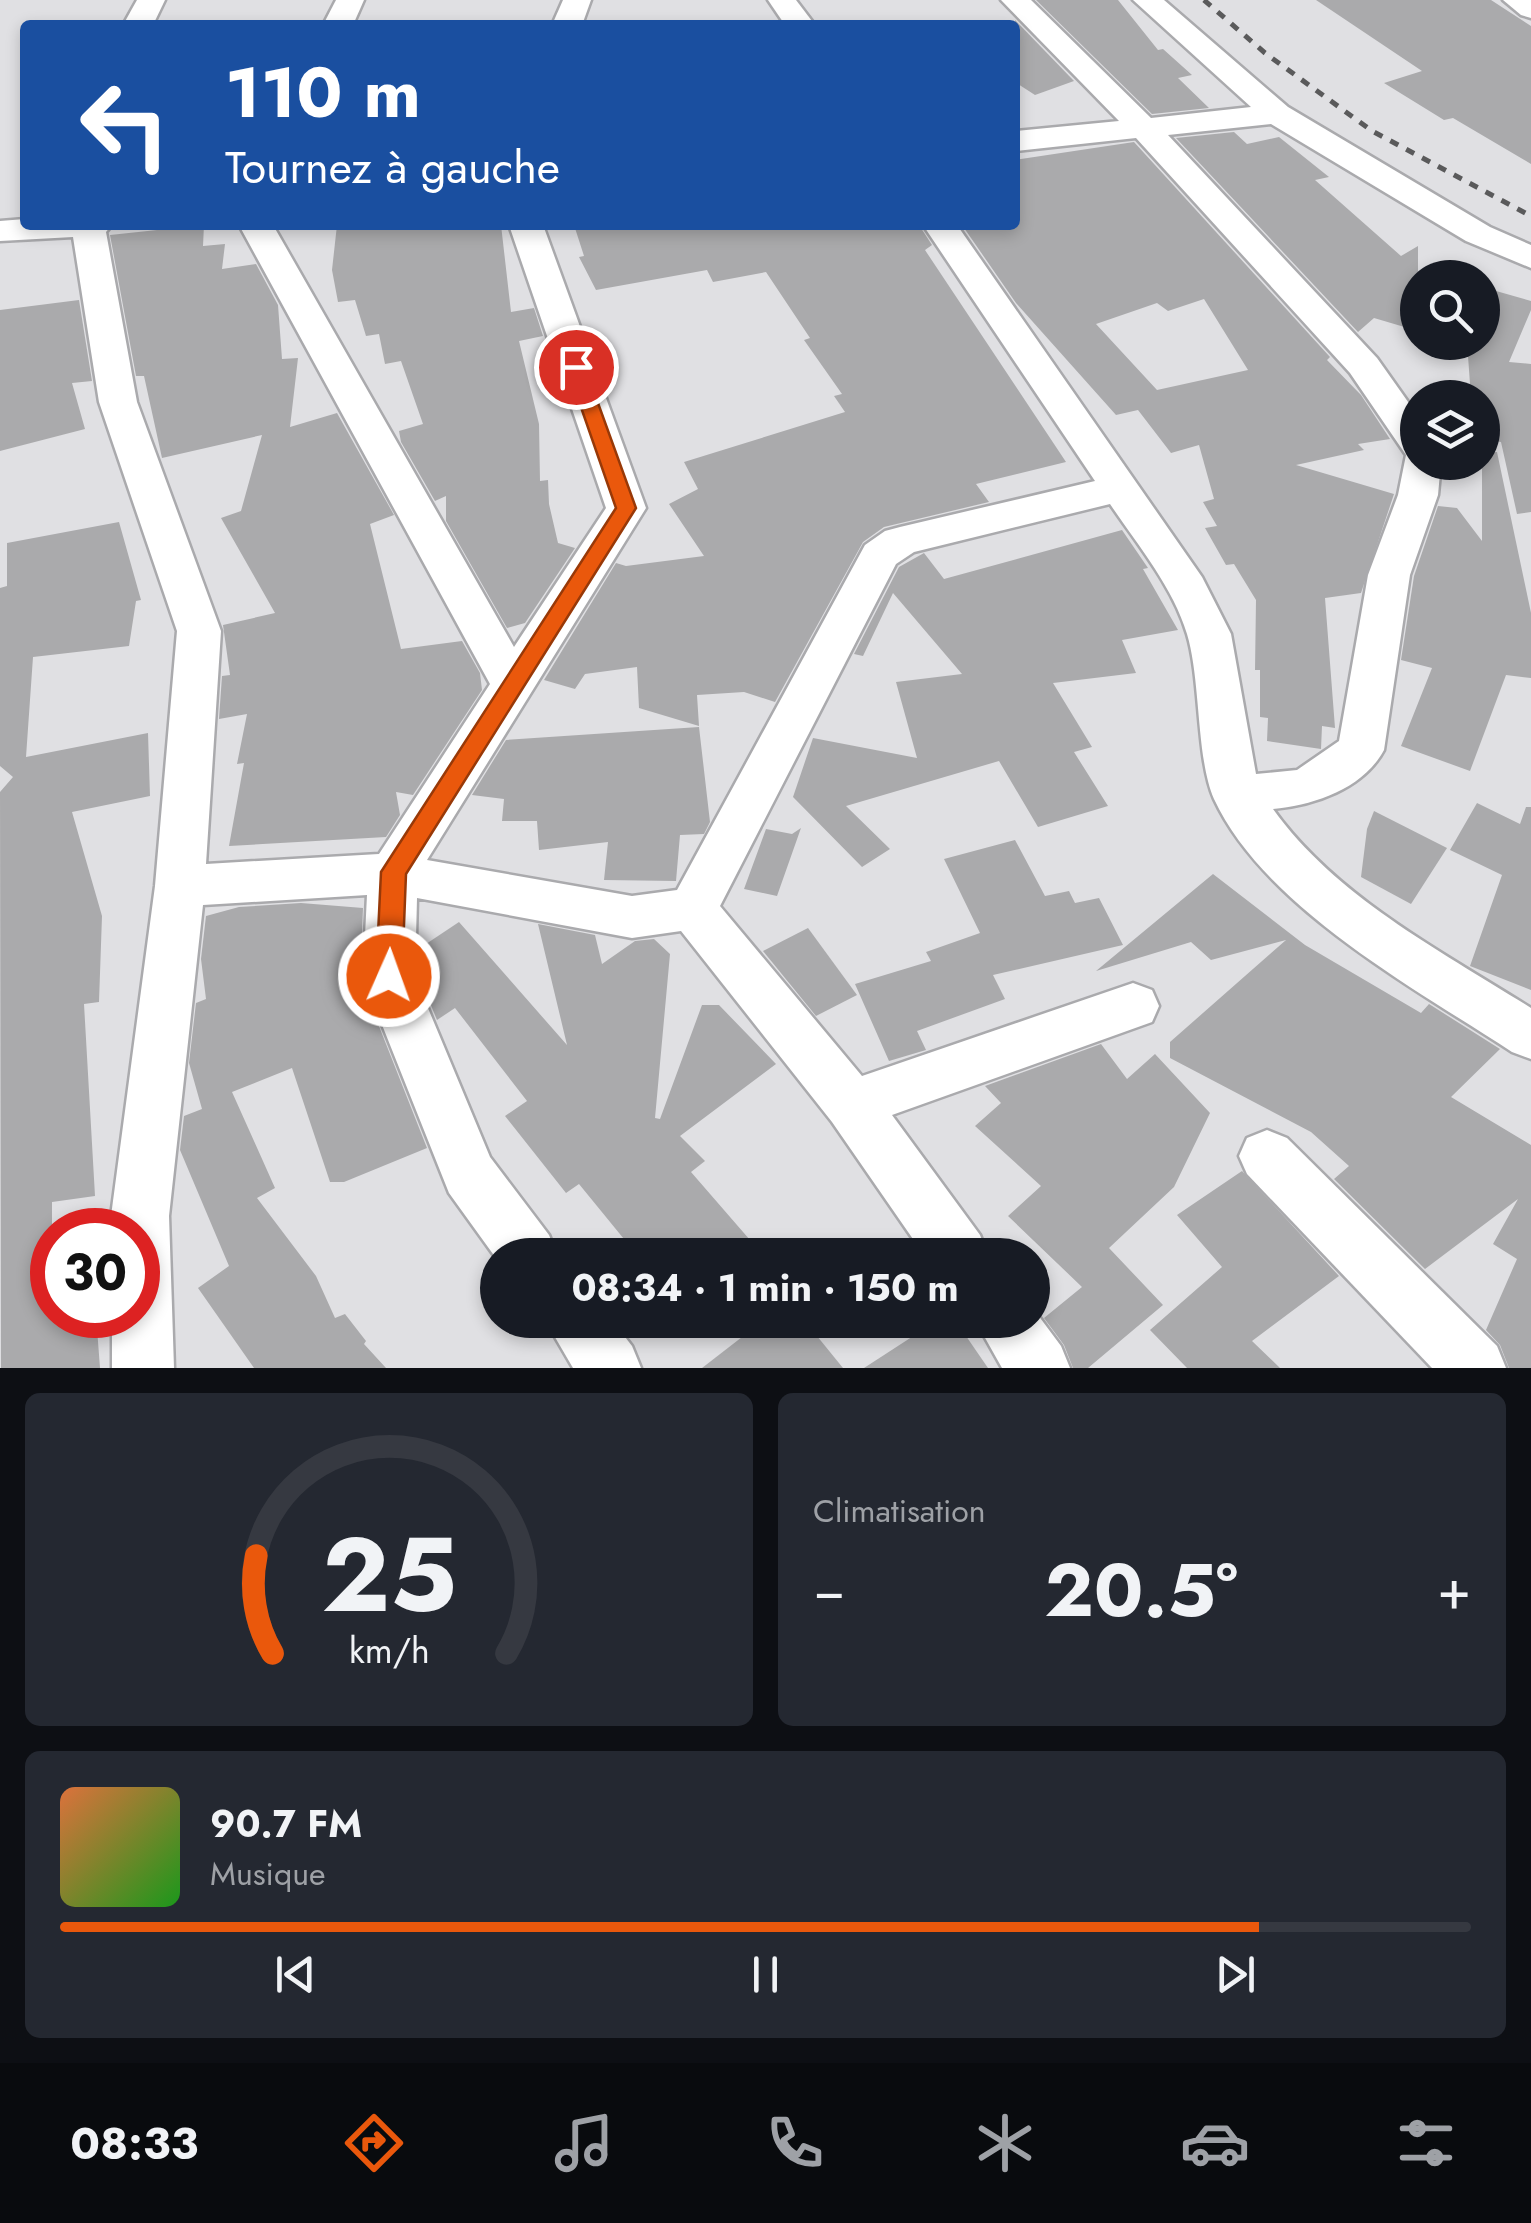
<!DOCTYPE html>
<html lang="fr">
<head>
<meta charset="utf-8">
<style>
  :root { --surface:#171b24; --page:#242831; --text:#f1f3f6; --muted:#9ea1a6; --line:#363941; --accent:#ea580c }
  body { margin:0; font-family:Jost,sans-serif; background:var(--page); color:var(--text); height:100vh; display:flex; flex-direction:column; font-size:38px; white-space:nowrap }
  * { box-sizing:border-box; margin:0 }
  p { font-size:32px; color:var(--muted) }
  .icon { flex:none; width:55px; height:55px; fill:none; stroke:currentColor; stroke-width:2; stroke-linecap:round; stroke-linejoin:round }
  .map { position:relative; height:1368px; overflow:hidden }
  .panel { display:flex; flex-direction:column; gap:25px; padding:25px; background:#0d0f14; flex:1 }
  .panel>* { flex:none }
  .top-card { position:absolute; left:20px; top:20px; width:1000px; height:210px; border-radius:10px; box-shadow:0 5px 15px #0003; background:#1a4fa0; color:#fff; overflow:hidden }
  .controls { position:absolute; left:1400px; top:260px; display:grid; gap:20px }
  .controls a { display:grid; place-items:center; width:100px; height:100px; border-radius:50%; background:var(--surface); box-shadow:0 5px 15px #0003; font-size:50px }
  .speed { position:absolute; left:30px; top:1208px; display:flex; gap:20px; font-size:50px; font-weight:700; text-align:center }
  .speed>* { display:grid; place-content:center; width:130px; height:130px; border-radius:50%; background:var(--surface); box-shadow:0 5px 15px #0003; line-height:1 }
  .speed .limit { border:15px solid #d22; background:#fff; color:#111 }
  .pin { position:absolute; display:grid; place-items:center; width:85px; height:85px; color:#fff; margin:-42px; border:5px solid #fff; border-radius:50%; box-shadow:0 2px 10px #0007 }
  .me { position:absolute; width:110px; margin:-55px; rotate:2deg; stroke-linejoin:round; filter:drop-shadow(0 0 8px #0008) }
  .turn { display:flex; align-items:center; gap:35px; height:210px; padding:0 40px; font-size:45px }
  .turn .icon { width:130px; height:130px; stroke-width:2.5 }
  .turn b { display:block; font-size:70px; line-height:85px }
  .big { font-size:75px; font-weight:700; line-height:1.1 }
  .panel .widget { flex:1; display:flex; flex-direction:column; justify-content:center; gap:15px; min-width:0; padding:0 35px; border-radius:15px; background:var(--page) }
  .panel .dial { align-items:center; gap:0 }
  .dial svg { height:260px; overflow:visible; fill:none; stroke:var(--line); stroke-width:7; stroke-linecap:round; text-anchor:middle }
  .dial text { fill:var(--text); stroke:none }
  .song { display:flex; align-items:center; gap:30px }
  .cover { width:120px; height:120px; border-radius:15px; background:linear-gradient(135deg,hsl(20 70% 55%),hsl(120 70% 35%)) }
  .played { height:10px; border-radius:5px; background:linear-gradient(90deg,var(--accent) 85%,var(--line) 85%) }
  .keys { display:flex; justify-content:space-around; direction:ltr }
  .heat { display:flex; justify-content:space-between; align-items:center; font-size:55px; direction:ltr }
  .panel .tiles { flex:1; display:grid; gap:25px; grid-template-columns:1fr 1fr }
  .widget:last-child { grid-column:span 2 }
  .trip { position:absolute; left:480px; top:1238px; width:570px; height:100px; border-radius:50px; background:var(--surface); box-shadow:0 5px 15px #0003; font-weight:700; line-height:100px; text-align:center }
  .tabs { display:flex; height:160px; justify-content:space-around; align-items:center; background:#090b0e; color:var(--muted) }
  .tabs .icon { width:70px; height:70px }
  .tabs .on { color:var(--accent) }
  .tabs b { font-size:45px; color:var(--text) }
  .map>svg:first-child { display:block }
  .building { fill:#aaaaac; fill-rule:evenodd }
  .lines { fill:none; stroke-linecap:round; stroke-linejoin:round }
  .street-casing { stroke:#aaaaad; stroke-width:5 }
  .street { fill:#fff; fill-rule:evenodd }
  .rail { stroke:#5a5a5b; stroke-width:5; stroke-dasharray:9 9; stroke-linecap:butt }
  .route { fill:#ea580c; stroke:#983908; stroke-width:2.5 }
</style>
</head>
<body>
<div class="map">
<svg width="1531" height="1368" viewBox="0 0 1531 1368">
  <rect width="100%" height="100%" fill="#e0e0e3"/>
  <g class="building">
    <polygon points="1036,0 1118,0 1158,50 1163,49 1192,75 1178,78 1209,108 1152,114"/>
    <polygon points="1316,0 1491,0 1531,26 1531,164 1453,118 1444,120 1384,83 1422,71"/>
    <polygon points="1015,20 1074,81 1035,95 1015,82"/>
    <polygon points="1234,132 1247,144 1279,137 1329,177 1315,180 1401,256 1418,246 1418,331 1374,318 1358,332 1176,138"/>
    <path d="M1134 142 1330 357 1327 360 1361 395 1390 439 1358 444 1364 450 1296 465 1394 494 1361 593 1325 598 1335 728 1322 726 1321 749 1267 741 1268 718 1260 717V670H1255L1256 600 1234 564 1226 565 1205 528 1217 526 1203 502 1214 499 1199 445 1171 453 1138 410 1116 415 1016 303 962 225H1015V160ZM1204 299 1248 370 1157 390 1096 324 1157 303 1168 311Z"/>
    <polygon points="204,225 203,246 225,244 222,269 256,264 278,305 282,359 298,358 290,427 337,413 394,515 370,524 401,649 462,641 480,673 482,690 413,795 396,792 400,815 386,837 229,846 244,763 237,764 247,714 219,719 222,676 230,675 223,625 275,613 221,518 241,511 262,435 162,458 144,376 136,376 110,235"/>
    <polygon points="337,225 501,225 511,312 534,308 543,336 519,341 539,424 540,481 548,480 549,504 558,543 575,548 525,623 507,628 446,521 446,496 435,501 401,442 399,431 423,424 401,361 385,364 379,334 366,336 355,300 338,302 332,270"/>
    <polygon points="574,225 660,225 662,230 695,225 818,225 822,230 919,225 932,245 925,250 1066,462 976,484 989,502 884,527 863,542 775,702 744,692 697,695 699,726 639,708 637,667 585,674 575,689 544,680 616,563 626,566 704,556 669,504 698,489 684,462 845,412 834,396 842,394 804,340 810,338 766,272 713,282 707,270 596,290 579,257 584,256"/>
    <polygon points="1482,287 1531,301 1531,310 1509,362 1531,364 1531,512 1517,514 1501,442 1482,439 1482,398 1471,398 1467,342 1482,342"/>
    <polygon points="79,300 92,381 72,383 85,429 0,451 0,310"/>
    <polygon points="1497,452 1531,613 1531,678 1506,675 1470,771 1401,746 1432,668 1401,660 1414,576 1438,506 1457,508 1482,541 1482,453"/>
    <polygon points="119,522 141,600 136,601 129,646 33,657 26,757 148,733 150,796 72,812 102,916 99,1002 84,1004 95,1196 52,1202 52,1315 96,1315 100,1368 1,1368 0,792 13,777 0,766 0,588 7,586 7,543"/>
    <polygon points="1122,530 1148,568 1143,569 1178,630 1122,640 1136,673 1053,683 1092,747 1074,752 1108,806 1038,827 999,761 846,806 890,849 862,867 793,797 813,738 917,758 896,682 962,674 893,593 863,656 854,654 899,567 924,553 944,579"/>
    <polygon points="699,727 710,822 704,834 680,835 676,881 604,880 608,842 539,850 537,821 502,821 504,799 472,795 506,740"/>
    <polygon points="1477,803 1520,824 1526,807 1531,807 1531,990 1470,966 1502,875 1450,850"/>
    <polygon points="1374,811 1447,848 1411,904 1361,877 1367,829"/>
    <polygon points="801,828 777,896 744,889 766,829 792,834"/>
    <polygon points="1015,840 1045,896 1069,891 1075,903 1099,898 1123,945 993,975 1005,999 917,1031 926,1050 889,1061 855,984 931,961 926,952 980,933 944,859"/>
    <polygon points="1213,874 1305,945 1421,1013 1429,1004 1500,1049 1451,1097 1531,1145 1531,1368 1509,1368 1500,1345 1486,1330 1517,1259 1493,1244 1518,1199 1425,1269 1334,1179 1349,1166 1311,1132 1170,1058 1170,1042 1286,940 1211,960 1191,942 1096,971"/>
    <polygon points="301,903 363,908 360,978 427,1148 344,1182 330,1182 292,1068 232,1092 275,1188 257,1198 316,1276 335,1318 345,1314 366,1341 364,1344 386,1368 254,1368 198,1288 229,1266 180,1150 184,1116 202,1109 189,1063 196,1003 206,999 201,959 206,916 239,907"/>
    <polygon points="459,922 567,1045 538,924 595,935 602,964 635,941 654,939 670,954 655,1118 660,1119 702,1005 719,1005 776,1064 680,1136 705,1161 691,1172 763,1255 637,1255 579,1184 566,1193 505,1116 527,1101 455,1008 437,1020 419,976 420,948"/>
    <polygon points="808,928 857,995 816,1016 763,951"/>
    <polygon points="1101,1044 1127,1079 1155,1054 1210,1113 1174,1187 1109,1248 1163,1305 1088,1368 1073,1368 1064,1345 1044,1318 1082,1287 1008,1216 1041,1186 975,1126 1001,1103 985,1086"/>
    <polygon points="1242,1171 1339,1276 1252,1341 1280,1368 1187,1368 1150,1330 1222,1267 1177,1215"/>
    <polygon points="764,1320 804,1320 843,1368 702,1368"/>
    <polygon points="938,1320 955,1320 988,1368 864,1368"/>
  </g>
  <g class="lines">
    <defs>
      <g id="street">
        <polygon points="137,0 165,0 153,25 123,25"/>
        <polygon points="336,0 364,0 353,25 323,25"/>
        <polygon points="563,0 591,0 582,25 552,25"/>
        <polygon points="768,0 796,0 815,25 785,25"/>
        <path d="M1001 0H1031L1151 118 1251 107 1133 0H1164L1288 107 1490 227 1531 245V268L1466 241 1271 124 1168 135 1377 358 1418 416V462H1441L1438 495 1410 575 1384 750C1363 789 1314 805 1273 809 1336 897 1441 951 1531 1008V1059L1512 1052C1416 989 1264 907 1214 799 1196 758 1201 680 1187 634 1173 587 1137 544 1110 504L914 552 896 564 720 906 862 1076 1133 983 1152 990 1159 1006 1152 1022 892 1115 980 1235 988 1255H924L832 1122 681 931 632 938 417 898 415 977 490 1157 549 1235 557 1255H498V1261L449 1193 363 977 367 895 203 905 169 1216 174 1368H112V1315H138V1230H111V1216L155 886 177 631 99 402 73 237 0 241V221L25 219V225H112L106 232 137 402 221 631 206 864 379 854 490 684 239 225H273L514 647 606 508 509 225H543L646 508 427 860 632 896 677 890 865 545 885 531 900 527 1095 481 923 225H957L1202 577 1231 634 1256 774 1297 770 1339 741 1368 575 1398 495 1406 455 1350 373 1136 138 1015 151V131L1119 121Z"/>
        <polygon points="1503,0 1531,0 1531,18 1521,15"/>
        <polygon points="1267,1130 1287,1138 1497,1346 1506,1368 1432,1368 1247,1174 1239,1156 1247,1138"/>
        <polygon points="1032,1307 1061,1346 1070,1368 1002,1368 975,1320 1032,1320"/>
        <polygon points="545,1320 612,1320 632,1346 641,1368 573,1368"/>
      </g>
    </defs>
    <use href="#street" class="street-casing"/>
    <use href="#street" class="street"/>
    <polyline class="rail" points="1204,0 1265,53 1372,131 1531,216"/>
  </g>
  <polygon class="route" points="576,361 585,367 636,508 406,874 402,976 399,984 389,988 380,984 376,976 381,872 616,508 567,367"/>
</svg>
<div class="controls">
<a><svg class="icon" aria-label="search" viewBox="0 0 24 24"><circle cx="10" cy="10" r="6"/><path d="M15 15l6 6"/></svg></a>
<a><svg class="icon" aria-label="layers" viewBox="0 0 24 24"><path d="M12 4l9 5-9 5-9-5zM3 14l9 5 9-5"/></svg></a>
</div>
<div class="speed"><div class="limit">30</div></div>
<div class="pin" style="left:576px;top:367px;background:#d93025"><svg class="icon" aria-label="arrive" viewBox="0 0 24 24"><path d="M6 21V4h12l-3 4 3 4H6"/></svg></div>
<svg class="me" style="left:389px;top:976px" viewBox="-20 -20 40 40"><circle r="17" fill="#ea580c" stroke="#fff" stroke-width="3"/><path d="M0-11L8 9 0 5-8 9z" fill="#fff"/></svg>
<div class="trip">08:34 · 1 min · 150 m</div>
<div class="top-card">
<div class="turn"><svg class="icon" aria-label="left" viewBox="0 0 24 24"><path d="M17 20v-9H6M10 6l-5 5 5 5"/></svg><div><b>110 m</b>Tournez à gauche</div></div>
</div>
</div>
<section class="panel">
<div class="tiles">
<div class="widget dial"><svg viewBox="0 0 100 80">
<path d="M14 69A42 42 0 1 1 86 69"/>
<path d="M14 69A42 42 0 0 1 9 39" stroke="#ea580c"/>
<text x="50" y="56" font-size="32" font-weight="700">25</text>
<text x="50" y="72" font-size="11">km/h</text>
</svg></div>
<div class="widget"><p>Climatisation</p>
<div class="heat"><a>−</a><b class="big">20.5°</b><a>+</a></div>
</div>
<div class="widget">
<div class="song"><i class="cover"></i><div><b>90.7 FM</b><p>Musique</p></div></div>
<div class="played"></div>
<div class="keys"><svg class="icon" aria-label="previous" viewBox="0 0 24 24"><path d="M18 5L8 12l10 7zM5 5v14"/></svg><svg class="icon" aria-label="pause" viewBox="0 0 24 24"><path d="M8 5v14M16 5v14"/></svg><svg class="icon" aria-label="next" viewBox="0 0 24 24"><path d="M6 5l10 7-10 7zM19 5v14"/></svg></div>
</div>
</div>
</section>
<nav class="tabs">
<b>08:33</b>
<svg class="icon on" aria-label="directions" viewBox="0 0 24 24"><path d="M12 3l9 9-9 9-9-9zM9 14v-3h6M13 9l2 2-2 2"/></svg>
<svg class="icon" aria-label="music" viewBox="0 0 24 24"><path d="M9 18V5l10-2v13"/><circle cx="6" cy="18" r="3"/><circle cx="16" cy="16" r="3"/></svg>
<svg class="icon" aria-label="phone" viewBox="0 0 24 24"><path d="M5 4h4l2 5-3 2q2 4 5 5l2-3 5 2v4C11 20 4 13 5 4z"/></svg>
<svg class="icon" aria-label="climate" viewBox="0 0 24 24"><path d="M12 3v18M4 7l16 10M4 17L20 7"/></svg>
<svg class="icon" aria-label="car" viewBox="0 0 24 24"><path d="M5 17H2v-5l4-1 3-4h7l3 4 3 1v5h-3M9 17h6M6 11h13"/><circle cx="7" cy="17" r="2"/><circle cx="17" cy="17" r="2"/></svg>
<svg class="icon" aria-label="filters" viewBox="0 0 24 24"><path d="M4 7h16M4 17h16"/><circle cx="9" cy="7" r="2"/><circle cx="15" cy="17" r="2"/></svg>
</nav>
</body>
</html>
